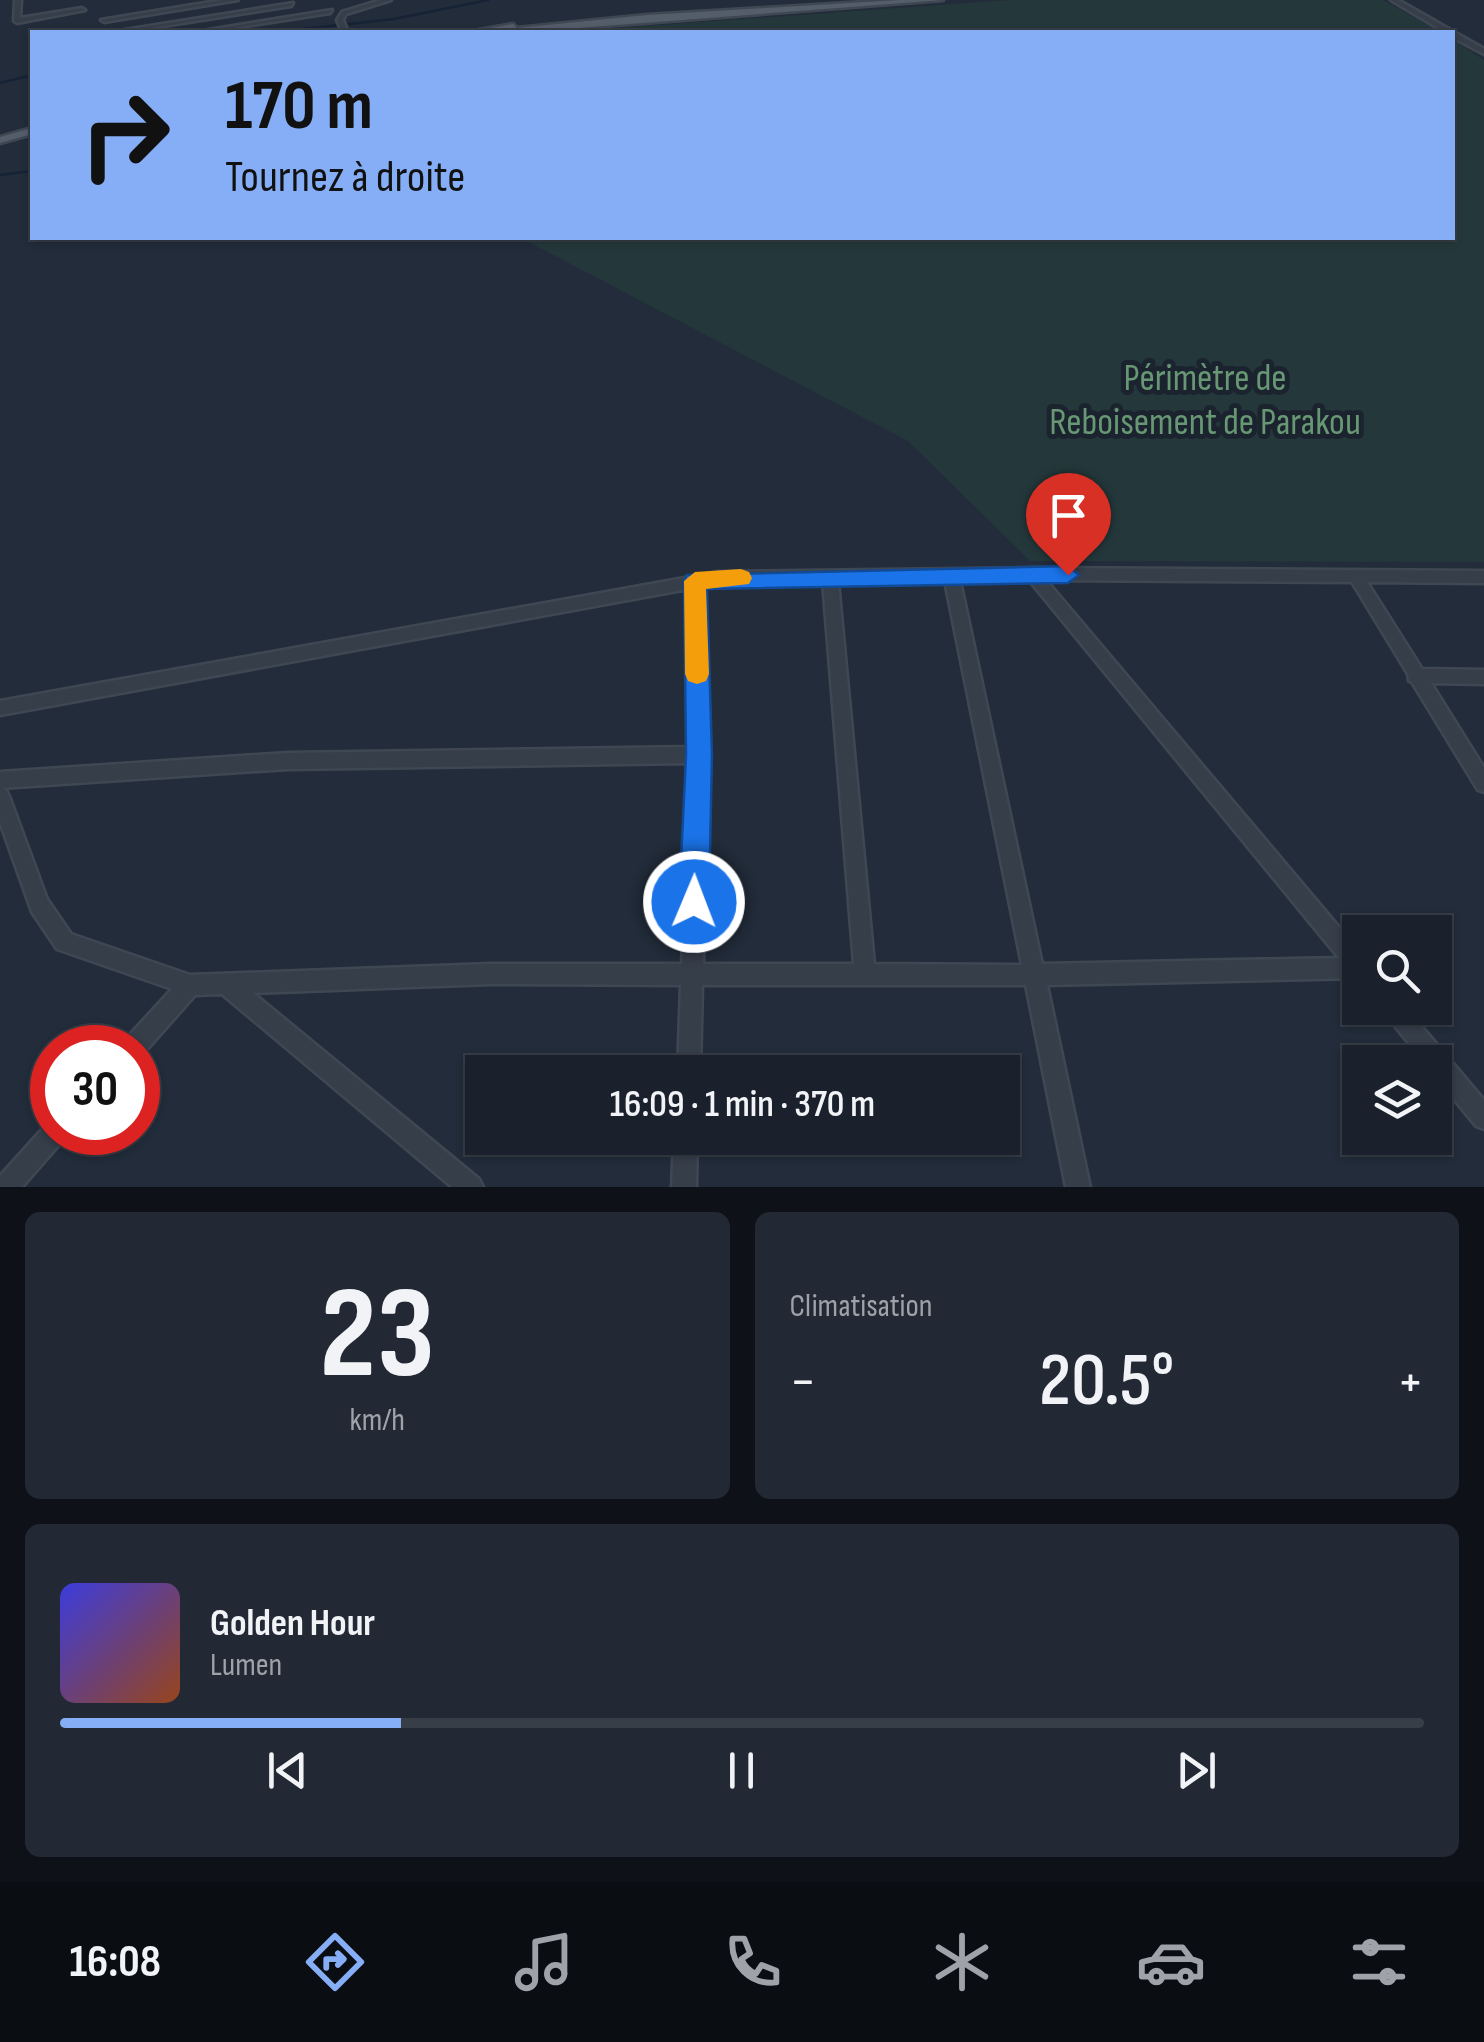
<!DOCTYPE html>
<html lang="fr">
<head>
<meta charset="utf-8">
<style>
  :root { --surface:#1a212c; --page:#232934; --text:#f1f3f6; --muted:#9fa3a9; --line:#383e48; --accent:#86aef6 }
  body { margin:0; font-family:"Sofia Sans Condensed",sans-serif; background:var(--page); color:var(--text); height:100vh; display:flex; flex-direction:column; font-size:38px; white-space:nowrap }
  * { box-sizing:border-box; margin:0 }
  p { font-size:32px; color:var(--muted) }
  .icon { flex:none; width:55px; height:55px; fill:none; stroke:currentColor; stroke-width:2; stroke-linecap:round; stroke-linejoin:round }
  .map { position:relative; height:1187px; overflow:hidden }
  .details { display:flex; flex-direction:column; gap:25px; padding:25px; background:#0e1218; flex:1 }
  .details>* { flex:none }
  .guide { position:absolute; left:30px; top:30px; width:1425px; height:210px; border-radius:0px; box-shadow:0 2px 8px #0004,0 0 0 2px var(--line); background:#86aef6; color:#111; overflow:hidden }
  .controls { position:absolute; left:1342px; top:915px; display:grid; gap:20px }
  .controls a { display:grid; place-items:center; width:110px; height:110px; border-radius:0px; background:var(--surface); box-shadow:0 2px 8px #0004,0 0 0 2px var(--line); font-size:50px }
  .speed { position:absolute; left:30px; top:1025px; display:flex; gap:20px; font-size:50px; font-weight:700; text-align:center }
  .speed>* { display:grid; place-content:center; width:130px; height:130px; border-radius:50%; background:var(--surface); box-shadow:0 2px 8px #0004,0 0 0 2px var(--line); line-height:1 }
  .speed .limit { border:15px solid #d22; background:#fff; color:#111 }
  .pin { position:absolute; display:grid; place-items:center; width:85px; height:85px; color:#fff; margin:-102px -42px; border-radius:50% 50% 50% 0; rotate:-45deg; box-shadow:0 0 10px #0007 }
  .pin .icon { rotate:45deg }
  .me { position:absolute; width:110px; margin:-55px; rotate:1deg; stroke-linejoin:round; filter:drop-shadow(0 0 8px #0008) }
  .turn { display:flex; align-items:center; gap:35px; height:210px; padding:0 30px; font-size:45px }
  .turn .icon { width:130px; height:130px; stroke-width:2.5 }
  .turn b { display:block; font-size:70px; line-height:85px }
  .big { font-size:75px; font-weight:600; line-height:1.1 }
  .details .widget { flex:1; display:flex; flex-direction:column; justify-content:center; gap:15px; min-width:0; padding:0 35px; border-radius:15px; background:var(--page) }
  .details .dial { align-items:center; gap:0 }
  .dial b { font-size:130px; line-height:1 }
  .song { display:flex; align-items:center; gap:30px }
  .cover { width:120px; height:120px; border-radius:15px; background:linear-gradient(135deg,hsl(240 70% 55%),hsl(20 70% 35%)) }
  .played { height:10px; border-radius:5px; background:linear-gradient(90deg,var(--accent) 25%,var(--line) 25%) }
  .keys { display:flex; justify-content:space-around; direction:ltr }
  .heat { display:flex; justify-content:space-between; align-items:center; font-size:55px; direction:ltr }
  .details .tiles { flex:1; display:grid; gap:25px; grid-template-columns:1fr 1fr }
  .widget:last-child { grid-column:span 2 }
  .trip { position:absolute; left:465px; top:1055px; width:555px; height:100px; border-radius:0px; background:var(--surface); box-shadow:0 2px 8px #0004,0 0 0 2px var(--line); font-weight:600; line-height:100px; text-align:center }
  .tab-bar { display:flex; height:160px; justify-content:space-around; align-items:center; background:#0a0d12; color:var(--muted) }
  .tab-bar .icon { width:70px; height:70px }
  .tab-bar .on { color:var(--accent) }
  .tab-bar b { font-size:45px; color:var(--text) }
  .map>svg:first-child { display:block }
  .green { fill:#24383b }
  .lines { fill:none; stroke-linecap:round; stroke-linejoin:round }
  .stream { stroke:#162337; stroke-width:2.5 }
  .minor-casing { stroke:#3f4753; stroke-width:5 }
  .major-casing { stroke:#3f4753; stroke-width:5 }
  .minor { fill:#363e4a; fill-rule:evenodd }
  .major { fill:#545d6a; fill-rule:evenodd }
  .route { fill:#1a73e8; stroke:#114b97; stroke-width:2.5 }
  .slow { fill:#f59e0b }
  .labels { text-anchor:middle; stroke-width:10; stroke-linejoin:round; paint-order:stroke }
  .park-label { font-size:38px; fill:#689774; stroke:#1b232f }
</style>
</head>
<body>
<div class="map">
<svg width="1484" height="1187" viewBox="0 0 1484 1187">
  <rect width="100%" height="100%" fill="#222c3a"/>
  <g class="green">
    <polygon points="1011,0 1383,0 1441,32 559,32"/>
    <polygon points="1453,40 1484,60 1484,562 1030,561 908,441 521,238 1452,238"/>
  </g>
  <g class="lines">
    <g class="stream">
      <polyline points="276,32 394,19 488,0"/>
      <polyline points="0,83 32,75"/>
      <polyline points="0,175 32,171"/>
    </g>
    <defs>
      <g id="minor">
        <polygon points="15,0 21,0 20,18 82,8 85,10 17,23 14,21"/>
        <polygon points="223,0 238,0 104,22 101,20"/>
        <polygon points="381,0 391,0 346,14 343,20 348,32 342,32 337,20 342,12"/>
        <polygon points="1391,0 1398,0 1484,49 1484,54 1452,37 1452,32 1445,32"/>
        <polygon points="293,3 291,6 125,32 119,31"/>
        <polygon points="332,10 330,13 208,32 196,32"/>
        <path d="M1033 568 1484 571V583L1367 582 1422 669 1484 670V684L1431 683 1484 768V792L1478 790 1412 682 1409 681 1408 674 1352 582 1046 580 1360 952V978L1047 985 1090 1187H1066L1026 985H702L700 1072H678L681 985 490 984 253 993 479 1179 483 1187H452L222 994 195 995 141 1056 138 1057V1048H122L125 1040 172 989 57 949 32 912 0 822V772L288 753 690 747 688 589 0 715V701L718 572ZM1029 580 1339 958 1042 964 960 581ZM945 581 1022 965 874 964 838 582ZM823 582 854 964H703L708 755 703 586 718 584ZM690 763 682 964H490L190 975 71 934 47 899 9 796 6 790 1 788 288 769Z"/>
        <polygon points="1382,1008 1406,1008 1484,1100 1484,1129 1476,1126 1435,1076 1435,1062 1424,1062 1386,1015"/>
        <polygon points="52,1122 52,1132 66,1132 63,1140 22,1187 0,1187 0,1176 47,1124"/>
        <polygon points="674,1138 697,1138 696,1187 672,1187"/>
      </g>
      <g id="major">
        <polygon points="899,0 943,0 525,32 468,32 513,24 517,28 647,15"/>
        <polygon points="32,128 32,134 0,143 0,137"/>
      </g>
    </defs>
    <use href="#minor" class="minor-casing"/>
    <use href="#major" class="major-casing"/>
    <use href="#minor" class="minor"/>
    <use href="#major" class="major"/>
  </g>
  <polygon class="route" points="1068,566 1079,575 1068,583 707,589 712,755 709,902 705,913 694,917 684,913 679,902 686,755 684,581 687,575"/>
  <polygon class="slow" points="741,569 749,572 752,578 749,584 706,589 709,674 706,681 697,684 688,681 685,674 684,581 695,572"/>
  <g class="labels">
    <g class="park-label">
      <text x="1205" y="390">Périmètre de<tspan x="1205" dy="44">Reboisement de Parakou</tspan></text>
    </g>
  </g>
</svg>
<div class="controls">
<a><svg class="icon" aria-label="search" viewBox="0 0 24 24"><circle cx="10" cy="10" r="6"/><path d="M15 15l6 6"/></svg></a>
<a><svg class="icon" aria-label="layers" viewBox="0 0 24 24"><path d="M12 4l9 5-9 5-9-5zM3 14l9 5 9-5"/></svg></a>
</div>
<div class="speed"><div class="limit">30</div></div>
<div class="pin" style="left:1068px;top:575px;background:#d93025"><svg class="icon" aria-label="arrive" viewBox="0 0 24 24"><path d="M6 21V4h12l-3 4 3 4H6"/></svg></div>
<svg class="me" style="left:694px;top:902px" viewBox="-20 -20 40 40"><circle r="17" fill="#1a73e8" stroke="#fff" stroke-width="3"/><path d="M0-11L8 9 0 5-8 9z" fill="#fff"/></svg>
<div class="trip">16:09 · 1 min · 370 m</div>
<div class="guide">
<div class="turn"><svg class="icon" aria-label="right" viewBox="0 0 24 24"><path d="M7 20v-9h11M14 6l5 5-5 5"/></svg><div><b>170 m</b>Tournez à droite</div></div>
</div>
</div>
<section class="details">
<div class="tiles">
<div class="widget dial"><b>23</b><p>km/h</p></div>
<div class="widget"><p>Climatisation</p>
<div class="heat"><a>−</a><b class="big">20.5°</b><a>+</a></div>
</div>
<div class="widget">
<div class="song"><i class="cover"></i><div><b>Golden Hour</b><p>Lumen</p></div></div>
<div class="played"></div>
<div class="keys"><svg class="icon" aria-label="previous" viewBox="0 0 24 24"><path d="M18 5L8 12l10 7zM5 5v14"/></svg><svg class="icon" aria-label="pause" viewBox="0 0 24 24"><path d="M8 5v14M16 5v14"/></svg><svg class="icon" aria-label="next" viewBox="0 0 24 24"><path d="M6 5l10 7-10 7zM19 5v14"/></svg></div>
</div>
</div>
</section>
<nav class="tab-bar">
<b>16:08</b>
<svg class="icon on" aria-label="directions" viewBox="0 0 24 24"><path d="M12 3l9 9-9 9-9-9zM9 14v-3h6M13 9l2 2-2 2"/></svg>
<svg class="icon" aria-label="music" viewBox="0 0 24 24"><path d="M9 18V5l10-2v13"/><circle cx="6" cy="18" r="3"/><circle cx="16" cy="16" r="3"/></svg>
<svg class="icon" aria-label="phone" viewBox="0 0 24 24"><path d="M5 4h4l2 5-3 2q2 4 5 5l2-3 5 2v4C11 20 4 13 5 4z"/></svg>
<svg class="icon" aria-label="climate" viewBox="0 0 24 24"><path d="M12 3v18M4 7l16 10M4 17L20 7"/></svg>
<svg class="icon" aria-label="car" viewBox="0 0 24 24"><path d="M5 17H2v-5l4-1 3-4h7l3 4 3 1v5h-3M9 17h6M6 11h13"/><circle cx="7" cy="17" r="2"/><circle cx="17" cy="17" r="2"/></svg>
<svg class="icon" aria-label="filters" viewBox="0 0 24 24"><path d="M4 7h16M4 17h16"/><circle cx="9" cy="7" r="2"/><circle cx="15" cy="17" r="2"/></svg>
</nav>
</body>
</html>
